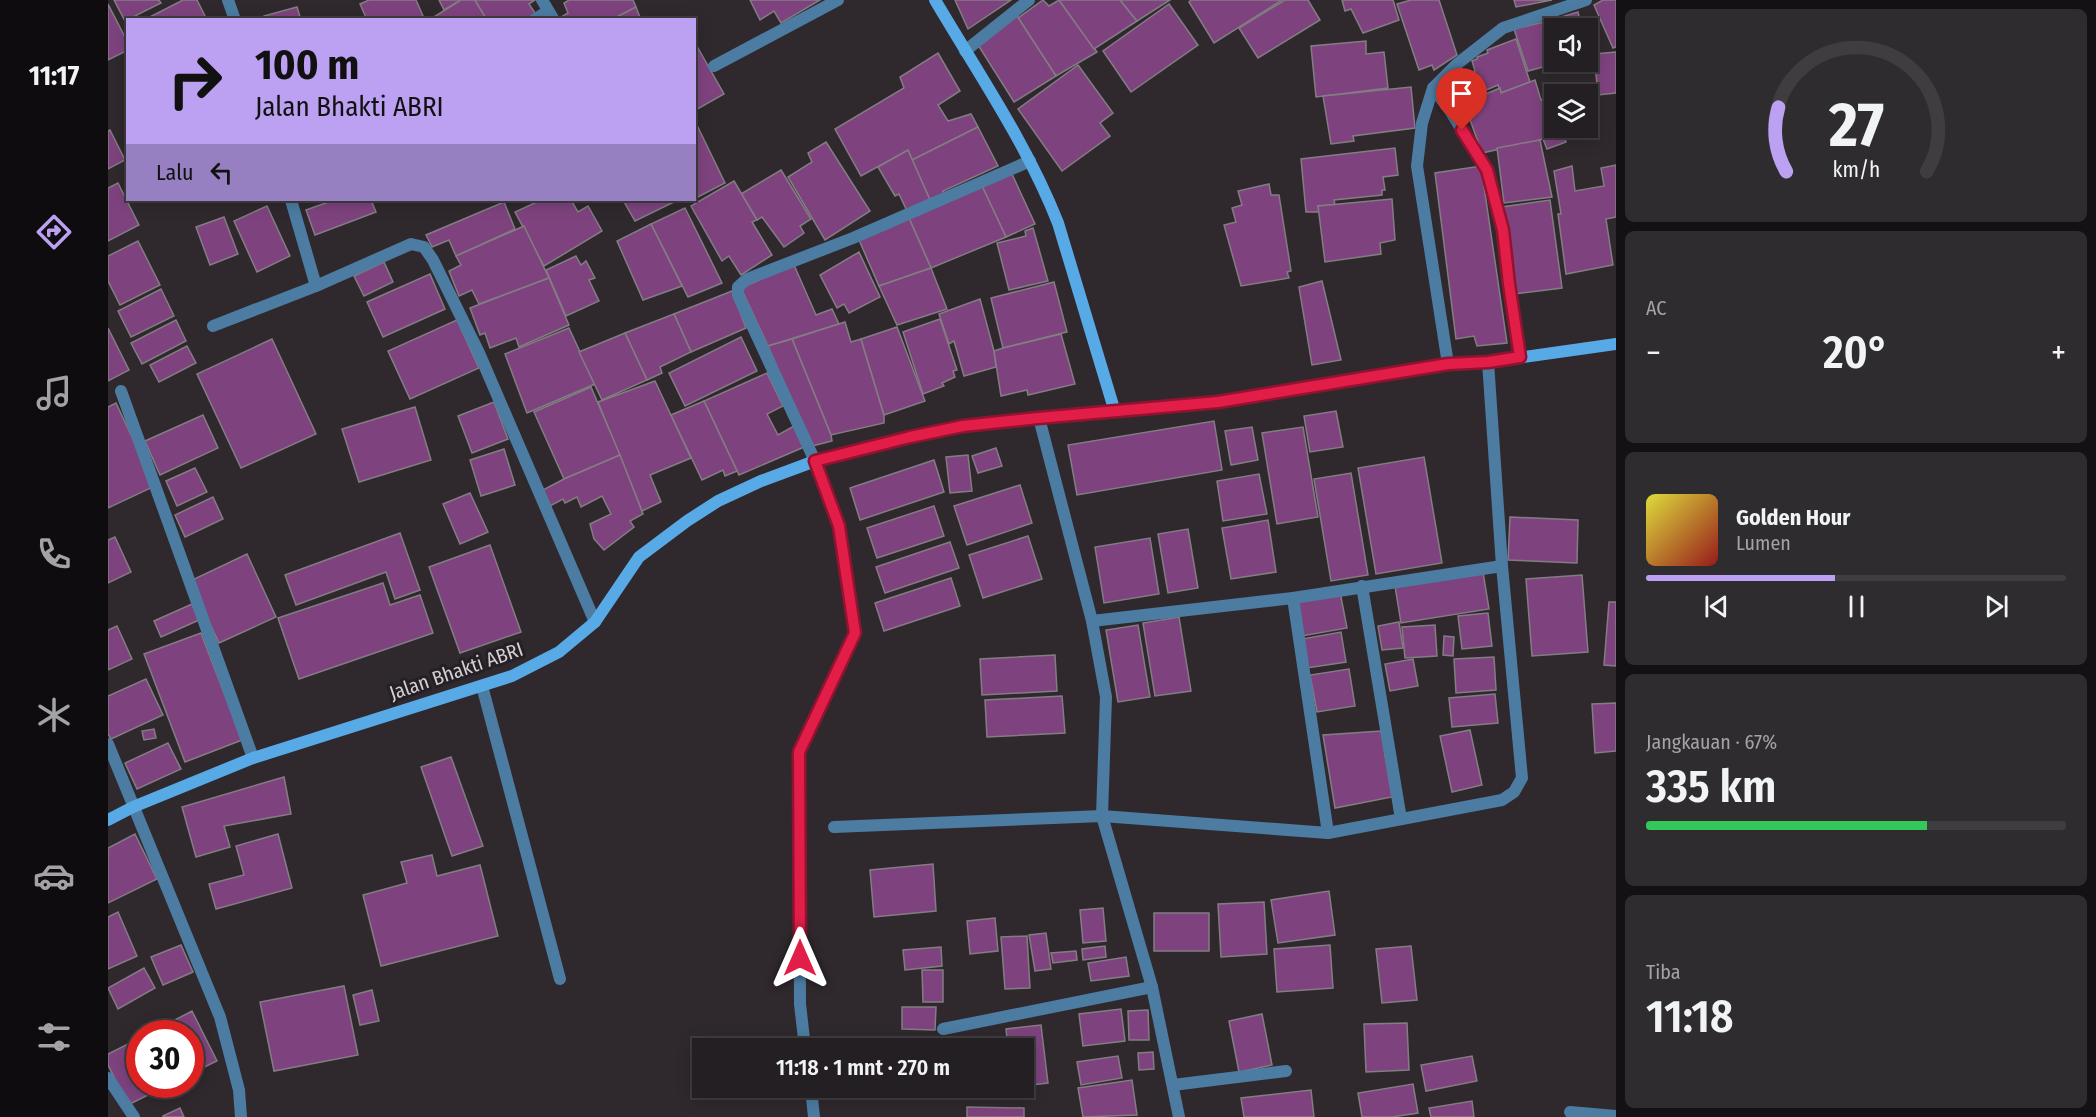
<!DOCTYPE html>
<html lang="id">
<head>
<meta charset="utf-8">
<style>
  :root { --surface:#231f22; --page:#2f2c2f; --text:#f1f3f6; --muted:#a3a2a5; --line:#403d40; --accent:#bca0f2 }
  body { margin:0; font-family:"Fira Sans Condensed",sans-serif; background:var(--page); color:var(--text); height:100vh; display:flex; flex-direction:column; font-size:22px; white-space:nowrap }
  * { box-sizing:border-box; margin:0 }
  p { font-size:20px; color:var(--muted) }
  .icon { flex:none; width:33px; height:33px; fill:none; stroke:currentColor; stroke-width:2; stroke-linecap:round; stroke-linejoin:round }
  .map { position:relative; flex:1; overflow:hidden }
  .panel { display:flex; flex-direction:column; gap:9px; padding:9px; background:#131113; width:480px }
  .panel>* { flex:none }
  .banner { position:absolute; left:18px; top:18px; width:570px; height:183px; border-radius:0px; box-shadow:0 3px 15px #0003,0 0 0 2px var(--line); background:#bca0f2; color:#111; overflow:hidden }
  .controls { position:absolute; left:1436px; top:18px; display:grid; gap:12px }
  .controls a { display:grid; place-items:center; width:54px; height:54px; border-radius:0px; background:var(--surface); box-shadow:0 3px 15px #0003,0 0 0 2px var(--line); font-size:30px }
  .speed { position:absolute; left:18px; top:1020px; display:flex; gap:12px; font-size:30px; font-weight:700; text-align:center }
  .speed>* { display:grid; place-content:center; width:78px; height:78px; border-radius:50%; background:var(--surface); box-shadow:0 3px 15px #0003,0 0 0 2px var(--line); line-height:1 }
  .speed .limit { border:9px solid #d22; background:#fff; color:#111 }
  .pin { position:absolute; display:grid; place-items:center; width:51px; height:51px; color:#fff; margin:-62px -26px; border-radius:50% 50% 50% 0; rotate:-45deg; box-shadow:0 0 6px #0007 }
  .pin .icon { rotate:45deg }
  .me { position:absolute; width:66px; margin:-33px; rotate:0deg; stroke-linejoin:round; filter:drop-shadow(0 0 4px #0008) }
  .turn { display:flex; align-items:center; gap:21px; height:126px; padding:0 30px; font-size:27px }
  .turn .icon { width:78px; height:78px; stroke-width:2.5 }
  .turn b { display:block; font-size:42px; line-height:51px }
  .then { display:flex; align-items:center; height:57px; padding:0 30px; background:#0003; gap:12px; font-size:22px }
  .big { font-size:45px; font-weight:600; line-height:1.1 }
  .panel .tile { flex:1; display:flex; flex-direction:column; justify-content:center; gap:9px; min-width:0; padding:0 21px; border-radius:9px; background:var(--page) }
  .panel .dial { align-items:center; gap:0 }
  .dial svg { height:156px; overflow:visible; fill:none; stroke:var(--line); stroke-width:7; stroke-linecap:round; text-anchor:middle }
  .dial text { fill:var(--text); stroke:none }
  .song { display:flex; align-items:center; gap:18px }
  .cover { width:72px; height:72px; border-radius:9px; background:linear-gradient(135deg,hsl(60 70% 55%),hsl(0 70% 35%)) }
  .played { height:6px; border-radius:3px; background:linear-gradient(90deg,var(--accent) 45%,var(--line) 45%) }
  .keys { display:flex; justify-content:space-around; direction:ltr }
  .heat { display:flex; justify-content:space-between; align-items:center; font-size:33px; direction:ltr }
  .charge { height:9px; border-radius:4px; background:linear-gradient(90deg,#34c759 67%,var(--line) 0) }
  .trip { position:absolute; left:584px; top:1038px; width:342px; height:60px; border-radius:0px; background:var(--surface); box-shadow:0 3px 15px #0003,0 0 0 2px var(--line); font-weight:600; line-height:60px; text-align:center }
  main { display:flex; flex:1; min-height:0 }
  .dock { display:flex; flex-direction:column; width:108px; justify-content:space-around; align-items:center; background:#0e0c0e; color:var(--muted) }
  .dock .icon { width:42px; height:42px }
  .dock .active { color:var(--accent) }
  .dock b { font-size:27px; color:var(--text) }
  .map>svg:first-child { display:block }
  .building { fill:#7e437e; stroke:#837d83; stroke-width:1.5 }
  .lines { fill:none; stroke-linecap:round; stroke-linejoin:round }
  .street { stroke:#4c7ca2; stroke-width:12 }
  .secondary { stroke:#58aae6; stroke-width:12 }
  .route-casing { stroke:#92132f; stroke-width:15 }
  .route { stroke:#e11d48; stroke-width:10 }
  .labels { text-anchor:middle; stroke-width:6; stroke-linejoin:round; paint-order:stroke }
  .street-label { font-size:20px; fill:#d3d0d3; stroke:#252025 }
</style>
</head>
<body>
<main>
<nav class="dock">
<b>11:17</b>
<svg class="icon active" aria-label="directions" viewBox="0 0 24 24"><path d="M12 3l9 9-9 9-9-9zM9 14v-3h6M13 9l2 2-2 2"/></svg>
<svg class="icon" aria-label="music" viewBox="0 0 24 24"><path d="M9 18V5l10-2v13"/><circle cx="6" cy="18" r="3"/><circle cx="16" cy="16" r="3"/></svg>
<svg class="icon" aria-label="phone" viewBox="0 0 24 24"><path d="M5 4h4l2 5-3 2q2 4 5 5l2-3 5 2v4C11 20 4 13 5 4z"/></svg>
<svg class="icon" aria-label="climate" viewBox="0 0 24 24"><path d="M12 3v18M4 7l16 10M4 17L20 7"/></svg>
<svg class="icon" aria-label="car" viewBox="0 0 24 24"><path d="M5 17H2v-5l4-1 3-4h7l3 4 3 1v5h-3M9 17h6M6 11h13"/><circle cx="7" cy="17" r="2"/><circle cx="17" cy="17" r="2"/></svg>
<svg class="icon" aria-label="filters" viewBox="0 0 24 24"><path d="M4 7h16M4 17h16"/><circle cx="9" cy="7" r="2"/><circle cx="15" cy="17" r="2"/></svg>
</nav>
<div class="map">
<svg width="1508" height="1117" viewBox="0 0 1508 1117">
  <rect width="100%" height="100%" fill="#2f292e"/>
  <g class="building">
    <polygon points="6,0 51,0 53,3 17,21"/>
    <polygon points="75,0 89,0 99,20 36,20"/>
    <polygon points="261,0 308,0 315,16 308,20 259,20 252,4"/>
    <polygon points="331,0 353,0 336,10"/>
    <polygon points="353,0 367,0 379,20 321,20"/>
    <polygon points="367,0 427,0 421,4 429,16 423,20 379,20"/>
    <polygon points="461,0 525,0 528,7 503,20 454,20 453,17 460,13 456,3"/>
    <polygon points="642,0 712,0 673,23 666,11 652,20"/>
    <polygon points="847,0 903,0 860,29"/>
    <polygon points="935,0 941,6 951,0 989,52 948,76 910,18"/>
    <polygon points="951,0 1012,0 1029,21 986,49"/>
    <polygon points="1012,0 1062,0 1029,21"/>
    <polygon points="1083,0 1174,0 1106,43 1081,2"/>
    <polygon points="1177,0 1200,0 1212,20 1150,58 1131,28"/>
    <polygon points="1234,0 1285,0 1291,20 1255,33 1243,9 1237,11"/>
    <polygon points="1303,0 1331,0 1349,55 1326,70 1324,65 1311,70 1289,4"/>
    <polygon points="1406,0 1444,0 1408,7"/>
    <polygon points="1495,0 1508,0 1508,47 1505,48 1486,5"/>
    <polygon points="0,4 20,43 20,50 0,60"/>
    <polygon points="1061,4 1090,45 1023,92 995,51"/>
    <polygon points="189,7 193,20 157,20 156,16"/>
    <polygon points="528,7 533,20 503,20"/>
    <polygon points="1470,12 1474,28 1446,28 1446,40 1440,21"/>
    <polygon points="909,16 948,76 906,102 870,45"/>
    <polygon points="1440,21 1446,40 1446,62 1453,62 1420,71 1406,29"/>
    <polygon points="1408,39 1422,82 1393,93 1390,85 1357,99 1350,88 1357,75 1367,71 1364,61 1369,59 1369,57 1380,53 1379,50"/>
    <polygon points="586,41 616,94 586,111"/>
    <polygon points="1258,41 1258,54 1276,52 1280,88 1208,97 1203,46"/>
    <polygon points="1508,52 1508,93 1490,95 1486,54"/>
    <polygon points="830,53 852,91 830,105 840,121 863,114 870,127 804,160 800,150 753,176 727,129 796,88 792,77"/>
    <polygon points="970,65 1005,113 992,123 1002,136 954,171 910,109"/>
    <polygon points="1427,80 1433,100 1442,97 1446,109 1446,128 1453,128 1458,142 1439,149 1435,139 1374,153 1356,103 1392,88 1393,93"/>
    <polygon points="1303,87 1307,128 1245,136 1246,141 1223,144 1215,96"/>
    <polygon points="586,119 617,183 586,199"/>
    <polygon points="870,127 890,166 835,191 838,195 823,202 804,160"/>
    <polygon points="2,130 17,160 0,169 0,131"/>
    <polygon points="1432,140 1444,197 1396,203 1389,148"/>
    <polygon points="718,142 762,211 717,240 680,177 704,162 700,153"/>
    <polygon points="1287,148 1290,175 1275,177 1277,190 1274,190 1274,195 1226,200 1227,205 1210,206 1211,212 1198,212 1193,159"/>
    <polygon points="800,150 822,200 799,211 791,194 787,196 770,167"/>
    <polygon points="1508,165 1508,217 1498,219 1505,265 1458,274 1450,214 1453,214 1446,171 1464,166 1467,191 1496,186 1493,168"/>
    <polygon points="1373,166 1399,343 1369,346 1366,336 1348,339 1327,173"/>
    <polygon points="673,170 703,219 692,226 696,233 676,247 654,217 649,220 633,194"/>
    <polygon points="904,174 927,224 898,237 874,186"/>
    <polygon points="626,181 649,220 644,222 664,255 633,275 621,256 614,261 583,206"/>
    <polygon points="10,183 31,225 0,241 0,188"/>
    <polygon points="1161,184 1163,195 1171,195 1183,271 1179,272 1181,278 1133,286 1116,225 1128,222 1124,208 1134,205 1130,191"/>
    <polygon points="874,186 898,237 823,268 801,218"/>
    <polygon points="1284,199 1287,240 1272,243 1273,254 1217,262 1210,206"/>
    <polygon points="226,200 263,200 268,212 207,235 198,210"/>
    <polygon points="433,200 463,200 470,212 480,206 494,231 436,266 407,212"/>
    <polygon points="515,200 570,200 527,221"/>
    <polygon points="1442,200 1454,288 1406,294 1394,207"/>
    <polygon points="396,202 407,229 348,256 341,240 324,247 318,235"/>
    <polygon points="159,206 182,256 149,272 126,221"/>
    <polygon points="577,208 614,283 580,297 543,224"/>
    <polygon points="116,217 130,254 102,265 88,227"/>
    <polygon points="801,218 823,268 771,286 751,240"/>
    <polygon points="543,224 574,286 535,300 509,241"/>
    <polygon points="416,226 441,278 371,304 364,290 351,296 341,271 353,265 348,256"/>
    <polygon points="925,228 940,281 901,290 889,243 918,236 917,231"/>
    <polygon points="30,241 52,285 12,305 0,281 0,256"/>
    <polygon points="751,252 772,297 741,313 736,304 729,308 712,275"/>
    <polygon points="468,256 473,265 478,261 487,278 481,280 491,301 458,316 438,270"/>
    <polygon points="276,262 285,282 256,296 246,276"/>
    <polygon points="686,265 708,315 724,309 731,324 660,346 633,288"/>
    <polygon points="823,268 839,309 789,325 771,286"/>
    <polygon points="322,274 337,309 275,337 259,302"/>
    <polygon points="441,278 461,325 411,347 408,338 382,348 377,333 372,335 362,308"/>
    <polygon points="1214,281 1233,360 1204,365 1191,287"/>
    <polygon points="946,282 959,332 895,348 883,298"/>
    <polygon points="53,289 66,316 23,337 10,311"/>
    <polygon points="624,291 638,328 583,352 566,314"/>
    <polygon points="872,299 886,351 888,367 856,376 846,341 841,344 831,314"/>
    <polygon points="566,314 583,352 552,367 554,373 539,380 517,333"/>
    <polygon points="832,319 849,370 845,371 847,377 834,383 836,386 815,394 795,332"/>
    <polygon points="68,320 78,341 34,364 23,343"/>
    <polygon points="349,320 371,368 302,399 280,351"/>
    <polygon points="737,322 743,342 753,339 776,415 776,423 723,435 684,339"/>
    <polygon points="789,327 817,401 776,415 753,339"/>
    <polygon points="0,328 21,370 0,381"/>
    <polygon points="461,328 487,384 419,413 397,354"/>
    <polygon points="517,333 539,380 494,400 471,352"/>
    <polygon points="953,334 967,384 920,395 919,390 893,396 886,351 895,348"/>
    <polygon points="633,337 649,371 577,406 561,373"/>
    <polygon points="164,339 208,434 133,468 89,374"/>
    <polygon points="684,339 723,435 724,441 704,446 660,346"/>
    <polygon points="79,346 88,363 51,382 42,365"/>
    <polygon points="659,373 675,406 659,414 670,435 686,426 696,447 631,475 596,401"/>
    <polygon points="547,381 583,458 542,475 553,502 534,511 490,402"/>
    <polygon points="483,387 512,455 456,479 426,412"/>
    <polygon points="596,401 629,471 617,476 615,470 594,480 563,415"/>
    <polygon points="386,402 400,439 364,453 350,416"/>
    <polygon points="8,403 47,486 0,508 0,407"/>
    <polygon points="307,407 323,460 251,482 234,429"/>
    <polygon points="1228,411 1235,447 1202,452 1196,416"/>
    <polygon points="95,415 110,448 52,475 37,441"/>
    <polygon points="1106,421 1114,470 969,495 960,445"/>
    <polygon points="1144,427 1150,460 1123,465 1117,431"/>
    <polygon points="1195,427 1210,517 1169,524 1154,433"/>
    <polygon points="888,448 894,466 870,473 864,456"/>
    <polygon points="396,449 407,485 373,496 362,460"/>
    <polygon points="512,455 535,514 522,521 526,527 496,550 486,539 482,524 503,514 494,496 473,507 469,497 457,503 455,499 440,507 433,491 456,479"/>
    <polygon points="860,455 864,491 842,493 838,457"/>
    <polygon points="1316,457 1334,563 1268,574 1250,468"/>
    <polygon points="826,460 836,492 752,520 742,488"/>
    <polygon points="87,468 99,492 69,506 58,481"/>
    <polygon points="1243,473 1260,575 1223,581 1206,479"/>
    <polygon points="1151,474 1159,514 1115,521 1109,481"/>
    <polygon points="912,485 924,523 859,545 846,506"/>
    <polygon points="362,493 380,532 352,544 335,504"/>
    <polygon points="105,497 115,519 77,537 67,515"/>
    <polygon points="826,506 836,536 769,558 759,528"/>
    <polygon points="1402,517 1470,520 1469,563 1400,560"/>
    <polygon points="1160,520 1168,572 1123,579 1114,528"/>
    <polygon points="1080,529 1090,588 1060,593 1050,534"/>
    <polygon points="292,533 312,590 287,599 278,572 188,605 177,575"/>
    <polygon points="920,536 934,579 875,598 861,555"/>
    <polygon points="7,537 23,572 0,583 0,540"/>
    <polygon points="1042,538 1051,594 996,603 987,547"/>
    <polygon points="842,542 851,568 777,593 768,567"/>
    <polygon points="382,545 413,632 352,653 321,567"/>
    <polygon points="139,554 168,617 111,643 82,581"/>
    <polygon points="1375,572 1381,609 1293,623 1287,586"/>
    <polygon points="1474,575 1480,652 1424,656 1418,579"/>
    <polygon points="843,578 852,606 776,631 767,603"/>
    <polygon points="275,583 282,605 312,595 325,633 191,679 170,618"/>
    <polygon points="1232,592 1239,628 1194,636 1188,599"/>
    <polygon points="1501,602 1508,602 1508,666 1496,665"/>
    <polygon points="84,604 91,620 53,637 46,621"/>
    <polygon points="1380,613 1384,646 1354,649 1350,616"/>
    <polygon points="1071,617 1083,691 1047,696 1035,623"/>
    <polygon points="1291,622 1295,648 1274,650 1270,626"/>
    <polygon points="1030,625 1042,697 1010,702 998,630"/>
    <polygon points="1327,625 1329,656 1297,658 1294,627"/>
    <polygon points="9,626 24,659 0,670 0,630"/>
    <polygon points="1233,632 1238,662 1199,668 1194,639"/>
    <polygon points="93,633 134,740 77,762 36,654"/>
    <polygon points="1336,636 1346,637 1345,656 1335,655"/>
    <polygon points="947,655 949,691 874,695 872,659"/>
    <polygon points="1386,657 1388,690 1348,693 1346,659"/>
    <polygon points="1305,659 1310,686 1282,691 1277,664"/>
    <polygon points="1241,669 1247,706 1209,712 1202,675"/>
    <polygon points="38,679 55,715 3,739 0,734 0,696"/>
    <polygon points="1387,694 1390,723 1344,727 1341,698"/>
    <polygon points="954,696 957,733 879,737 877,700"/>
    <polygon points="1508,703 1508,751 1487,753 1484,704"/>
    <polygon points="46,729 48,738 36,740 34,731"/>
    <polygon points="1362,730 1374,785 1344,792 1332,736"/>
    <polygon points="1273,731 1284,797 1227,808 1215,735"/>
    <polygon points="60,743 73,769 29,789 17,763"/>
    <polygon points="343,757 375,846 344,856 313,767"/>
    <polygon points="176,777 183,814 116,826 122,847 88,857 74,807"/>
    <polygon points="27,834 49,879 0,903 0,848"/>
    <polygon points="170,834 184,888 108,909 101,884 136,875 128,846"/>
    <polygon points="324,855 329,876 372,865 390,936 273,966 255,895 299,883 293,862"/>
    <polygon points="825,864 828,911 766,917 762,870"/>
    <polygon points="1221,891 1227,935 1170,943 1163,900"/>
    <polygon points="1156,902 1159,954 1113,957 1110,904"/>
    <polygon points="995,908 998,941 975,943 972,910"/>
    <polygon points="10,912 29,956 0,969 0,917"/>
    <rect x="1046" y="913" width="55" height="38"/>
    <polygon points="887,918 890,951 862,954 859,921"/>
    <polygon points="938,933 943,969 927,971 921,935"/>
    <polygon points="919,936 922,988 897,989 893,937"/>
    <polygon points="73,945 85,972 55,985 43,957"/>
    <polygon points="1222,945 1225,988 1169,992 1166,949"/>
    <polygon points="997,946 998,957 975,960 974,949"/>
    <polygon points="1303,946 1309,1000 1274,1003 1268,949"/>
    <polygon points="833,947 834,966 797,970 795,950"/>
    <polygon points="968,951 969,960 945,963 943,953"/>
    <polygon points="1018,957 1021,976 983,981 980,963"/>
    <polygon points="36,968 47,988 10,1009 0,988"/>
    <polygon points="814,970 835,970 835,1002 815,1002"/>
    <polygon points="236,986 250,1055 166,1071 152,1002"/>
    <polygon points="264,990 271,1021 252,1025 245,995"/>
    <polygon points="794,1007 828,1007 827,1030 794,1029"/>
    <polygon points="1013,1009 1017,1041 975,1046 971,1014"/>
    <polygon points="1040,1010 1041,1040 1021,1040 1020,1011"/>
    <polygon points="84,1011 109,1061 82,1074 82,1034 40,1034"/>
    <polygon points="1154,1014 1164,1065 1131,1072 1121,1021"/>
    <polygon points="1299,1023 1301,1070 1258,1072 1256,1024"/>
    <polygon points="933,1025 940,1083 915,1086 915,1048 900,1048 898,1029"/>
    <polygon points="32,1038 32,1084 62,1084 20,1105 0,1065 0,1054"/>
    <polygon points="1045,1052 1046,1069 1031,1070 1030,1053"/>
    <polygon points="1010,1056 1014,1078 973,1085 969,1062"/>
    <polygon points="1364,1056 1369,1081 1318,1091 1313,1065"/>
    <polygon points="1024,1080 1029,1115 975,1117 970,1088"/>
    <polygon points="1305,1084 1310,1113 1284,1117 1254,1117 1250,1093"/>
    <polygon points="1203,1090 1206,1117 1136,1117 1133,1098"/>
    <polygon points="1364,1101 1366,1117 1323,1117 1321,1108"/>
    <polygon points="859,1107 916,1108 916,1117 859,1117"/>
    <polygon points="72,1108 76,1117 55,1117 55,1116"/>
  </g>
  <g class="lines">
    <g class="street">
      <polyline points="120,0 127,20"/>
      <polyline points="434,0 446,20"/>
      <polyline points="426,20 440,11"/>
      <polyline points="857,51 921,0"/>
      <polyline points="606,66 730,0"/>
      <polyline points="1325,88 1343,112 1379,170 1395,230 1401,284 1412,357"/>
      <polyline points="183,200 208,286"/>
      <polyline points="105,326 208,286 303,244 316,247 325,260 371,353 487,622"/>
      <polyline points="1340,364 1309,166 1314,123 1325,88 1349,64 1395,28 1478,0"/>
      <polyline points="13,391 145,758"/>
      <polyline points="931,418 984,621 998,697 994,816 1044,987 1071,1117"/>
      <polyline points="1254,586 1293,819"/>
      <polyline points="1185,598 1220,833"/>
      <polyline points="984,621 1185,598 1394,566"/>
      <polyline points="374,686 452,979"/>
      <polyline points="0,744 112,1017 131,1090 133,1117"/>
      <polyline points="726,827 994,816 1220,833 1394,800 1406,792 1414,778 1394,566 1380,362"/>
      <polyline points="835,1029 1044,987"/>
      <polyline points="697,1048 692,1004 691,752 747,633 731,526 707,461 630,295 630,287 639,279 745,238 922,161"/>
      <polyline points="0,1078 26,1117"/>
      <polyline points="1065,1085 1178,1071"/>
      <polyline points="703,1088 706,1117"/>
      <polyline points="1462,1112 1508,1116"/>
    </g>
    <g class="secondary">
      <path d="M827 0C870 73 919 144 950 223L1007 412"/>
      <polyline points="0,820 25,807 145,758 404,676 451,652 487,622 531,557 579,521 610,501 653,481 707,461 802,437 855,426 931,418 1110,402 1340,364 1380,362 1508,344"/>
    </g>
  </g>
  <g class="lines">
    <defs>
      <polyline id="route" points="692,958 691,752 747,633 731,526 707,461 802,437 855,426 930,418 1110,402 1340,364 1380,362 1412,357 1401,284 1395,230 1379,170 1354,130"/>
    </defs>
    <use href="#route" class="route-casing"/>
    <use href="#route" class="route"/>
  </g>
  <g class="labels">
    <g class="street-label">
      <text transform="translate(348 671) rotate(-19)" y="7">Jalan Bhakti ABRI</text>
    </g>
  </g>
</svg>
<div class="controls">
<a><svg class="icon" aria-label="sound" viewBox="0 0 24 24"><path d="M4 9h4l5-4v14l-5-4H4zM17 9q2 3 0 6"/></svg></a>
<a><svg class="icon" aria-label="layers" viewBox="0 0 24 24"><path d="M12 4l9 5-9 5-9-5zM3 14l9 5 9-5"/></svg></a>
</div>
<div class="speed"><div class="limit">30</div></div>
<div class="pin" style="left:1354px;top:130px;background:#d93025"><svg class="icon" aria-label="arrive" viewBox="0 0 24 24"><path d="M6 21V4h12l-3 4 3 4H6"/></svg></div>
<svg class="me" style="left:692px;top:958px" viewBox="-20 -20 40 40"><path d="M0-17L14 15 0 8-14 15z" fill="#e11d48" stroke="#fff" stroke-width="4"/></svg>
<div class="trip">11:18 · 1 mnt · 270 m</div>
<div class="banner">
<div class="turn"><svg class="icon" aria-label="right" viewBox="0 0 24 24"><path d="M7 20v-9h11M14 6l5 5-5 5"/></svg><div><b>100 m</b>Jalan Bhakti ABRI</div></div>
<div class="then">Lalu<svg class="icon" aria-label="left" viewBox="0 0 24 24"><path d="M17 20v-9H6M10 6l-5 5 5 5"/></svg></div>
</div>
</div>
<section class="panel">
<div class="tile dial"><svg viewBox="0 0 100 80">
<path d="M14 69A42 42 0 1 1 86 69"/>
<path d="M14 69A42 42 0 0 1 10 36" stroke="#bca0f2"/>
<text x="50" y="56" font-size="32" font-weight="700">27</text>
<text x="50" y="72" font-size="11">km/h</text>
</svg></div>
<div class="tile"><p>AC</p>
<div class="heat"><a>−</a><b class="big">20°</b><a>+</a></div>
</div>
<div class="tile">
<div class="song"><i class="cover"></i><div><b>Golden Hour</b><p>Lumen</p></div></div>
<div class="played"></div>
<div class="keys"><svg class="icon" aria-label="previous" viewBox="0 0 24 24"><path d="M18 5L8 12l10 7zM5 5v14"/></svg><svg class="icon" aria-label="pause" viewBox="0 0 24 24"><path d="M8 5v14M16 5v14"/></svg><svg class="icon" aria-label="next" viewBox="0 0 24 24"><path d="M6 5l10 7-10 7zM19 5v14"/></svg></div>
</div>
<div class="tile"><p>Jangkauan · 67%</p><b class="big">335 km</b><div class="charge"></div></div>
<div class="tile"><p>Tiba</p><b class="big">11:18</b></div>
</section>
</main>
</body>
</html>
